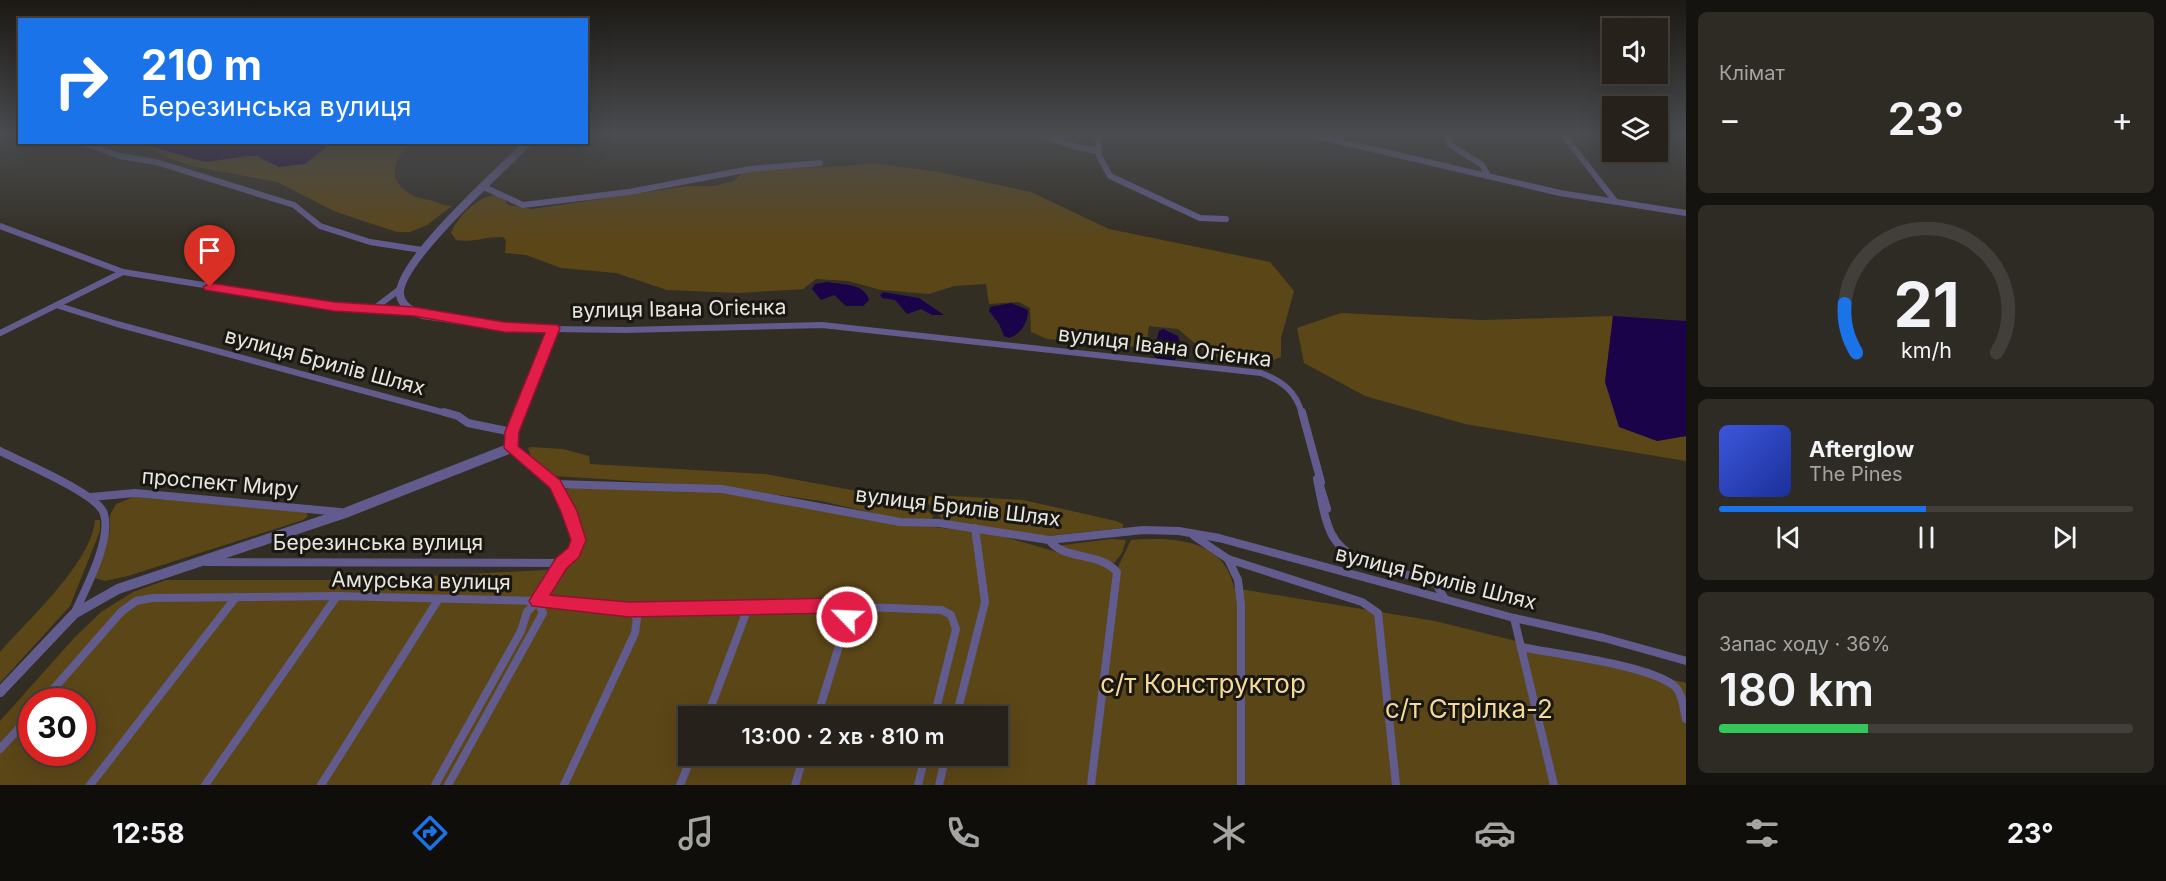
<!DOCTYPE html>
<html lang="uk">
<head>
<meta charset="utf-8">
<style>
  :root { --surface:#26221b; --page:#2e2a24; --text:#f1f3f6; --muted:#a4a4a3; --line:#423f3a; --accent:#1a73e8 }
  body { margin:0; font-family:Inter,sans-serif; background:var(--page); color:var(--text); height:100vh; display:flex; flex-direction:column; font-size:22px; white-space:nowrap }
  * { box-sizing:border-box; margin:0 }
  p { font-size:20px; color:var(--muted) }
  .icon { flex:none; width:33px; height:33px; fill:none; stroke:currentColor; stroke-width:2; stroke-linecap:round; stroke-linejoin:round }
  .map { position:relative; flex:1; overflow:hidden }
  .drawer { display:flex; flex-direction:column; gap:12px; padding:12px; background:#15130f; width:480px }
  .drawer>* { flex:none }
  .banner { position:absolute; left:18px; top:18px; width:570px; height:126px; border-radius:0px; box-shadow:0 6px 24px #0002,0 0 0 2px var(--line); background:#1a73e8; color:#fff; overflow:hidden }
  .tools { position:absolute; left:1602px; top:18px; display:grid; gap:12px }
  .tools a { display:grid; place-items:center; width:66px; height:66px; border-radius:0px; background:var(--surface); box-shadow:0 6px 24px #0002,0 0 0 2px var(--line); font-size:30px }
  .speed { position:absolute; left:18px; top:688px; display:flex; gap:12px; font-size:30px; font-weight:700; text-align:center }
  .speed>* { display:grid; place-content:center; width:78px; height:78px; border-radius:50%; background:var(--surface); box-shadow:0 6px 24px #0002,0 0 0 2px var(--line); line-height:1 }
  .speed .limit { border:9px solid #d22; background:#fff; color:#111 }
  .pin { position:absolute; display:grid; place-items:center; width:51px; height:51px; color:#fff; margin:-62px -26px; border-radius:50% 50% 50% 0; rotate:-45deg; box-shadow:0 0 6px #0007 }
  .pin .icon { rotate:45deg }
  .me { position:absolute; width:66px; margin:-33px; rotate:294deg; stroke-linejoin:round; filter:drop-shadow(0 0 4px #0008) }
  .turn { display:flex; align-items:center; gap:21px; height:126px; padding:0 24px; font-size:27px }
  .turn .icon { width:78px; height:78px; stroke-width:2.5 }
  .turn b { display:block; font-size:42px; line-height:51px }
  .big { font-size:45px; font-weight:600; line-height:1.1 }
  .drawer .tile { flex:1; display:flex; flex-direction:column; justify-content:center; gap:9px; min-width:0; padding:0 21px; border-radius:9px; background:var(--page) }
  .drawer .dial { align-items:center; gap:0 }
  .dial svg { height:156px; overflow:visible; fill:none; stroke:var(--line); stroke-width:7; stroke-linecap:round; text-anchor:middle }
  .dial text { fill:var(--text); stroke:none }
  .song { display:flex; align-items:center; gap:18px }
  .cover { width:72px; height:72px; border-radius:9px; background:linear-gradient(135deg,hsl(230 70% 55%),hsl(230 70% 35%)) }
  .played { height:6px; border-radius:3px; background:linear-gradient(90deg,var(--accent) 50%,var(--line) 50%) }
  .keys { display:flex; justify-content:space-around; direction:ltr }
  .heat { display:flex; justify-content:space-between; align-items:center; font-size:33px; direction:ltr }
  .charge { height:9px; border-radius:4px; background:linear-gradient(90deg,#34c759 36%,var(--line) 0) }
  .trip { position:absolute; left:678px; top:706px; width:330px; height:60px; border-radius:0px; background:var(--surface); box-shadow:0 6px 24px #0002,0 0 0 2px var(--line); font-weight:600; line-height:60px; text-align:center }
  .tabs { display:flex; height:96px; justify-content:space-around; align-items:center; background:#0f0e0b; color:var(--muted) }
  .tabs .icon { width:42px; height:42px }
  .tabs .active { color:var(--accent) }
  .tabs b { font-size:27px; color:var(--text) }
  main { display:flex; flex:1; min-height:0 }
  .map>svg:first-child { display:block }
  .green { fill:#5b4617; fill-rule:evenodd }
  .water { fill:#1b0349 }
  .lines { fill:none; stroke-linecap:round; stroke-linejoin:round }
  .minor-far1 { stroke:#625c8e; stroke-width:6 }
  .minor { stroke:#625c8e; stroke-width:8 }
  .tertiary-far1 { stroke:#625c8e; stroke-width:8 }
  .tertiary { stroke:#625c8e; stroke-width:10 }
  .route { fill:#e11d48; stroke:#92132f; stroke-width:1.5 }
  .labels { text-anchor:middle; stroke-width:6; stroke-linejoin:round; paint-order:stroke }
  .street-label { font-size:21px; fill:#e9e6df; stroke:#191712 }
  .near-park-label { font-size:26px; fill:#f6d899; stroke:#191712 }
</style>
</head>
<body>
<main>
<div class="map">
<svg width="1686" height="785" viewBox="0 0 1686 785">
  <rect width="100%" height="100%" fill="#332e24"/>
  <g class="green">
    <path d="M327 143H412C391 160 386 182 414 196 420 199 427 199 433 201 440 203 445 206 452 206L427 225 410 232H397L336 212 277 182 192 166 168 158 144 145 206 162 246 156H258L268 163 305 164 326 147Z"/>
    <path d="M872 163 939 172 1031 192 1109 229 1270 262 1294 291 1281 338V357L1255 367 1210 356 1178 329 1149 326 1146 348 1047 339 1031 332 1030 308 1019 302 989 304 986 284 954 286 929 294 881 290 848 281 816 279 803 289 789 290 738 293 667 290 616 273 561 268 526 255 505 253 506 240 503 237C486 236 472 243 456 240L451 233C458 215 482 191 503 196L508 205 532 209 687 186H714L734 181 742 173 771 169 846 166Z"/>
    <polygon points="1341,313 1481,320 1613,316 1605,382 1657,441 1686,436 1686,461 1465,424 1365,396 1304,363 1297,328"/>
    <polygon points="531,447 563,449 589,456 590,464 765,474 857,491 907,497 922,505 933,516 932,519 903,520 821,501 725,487 555,476 533,462 528,448"/>
    <path d="M575 487 723 492 915 525 994 534 1117 569 1131 540C1172 537 1224 538 1234 588L1435 621 1686 683V785H0V721L74 638 101 612 133 592 166 580H353L564 569 583 545 582 530 579 532 563 493 567 489ZM32 702H82V753H32ZM688 717H998V756H688Z"/>
    <polygon points="935,495 1023,500 1116,521 1123,524 1123,528 1045,536 944,521 927,502 929,497"/>
    <polygon points="134,497 306,512 308,516 303,520 128,576 105,581 95,578 110,531 110,515 116,504"/>
    <path d="M95 520H100V531L70 606 0 683V652C28 620 92 562 95 520Z"/>
    <polygon points="1111,539 1126,540 1122,553 1114,563 1056,546"/>
  </g>
  <g class="water">
    <polygon points="138,143 327,142 327,143 326,147 305,164 279,167 258,156 246,156 206,162"/>
    <path d="M827 282C841 285 864 282 869 300L863 306H846L834 295 821 300 812 289 815 284Z"/>
    <polygon points="883,292 919,298 944,315 932,315 921,309 907,314 895,300 882,298 880,295"/>
    <path d="M1011 303 1028 310C1028 323 1021 334 1009 338L1004 336 999 324 989 311 990 307Z"/>
    <polygon points="1613,316 1686,321 1686,436 1657,441 1619,427 1605,382"/>
    <polygon points="1163,329 1178,336 1182,349 1175,360 1159,361 1153,355 1159,331"/>
  </g>
  <g class="lines">
    <g class="minor-far1">
      <polyline points="1037,133 1073,146 1097,151"/>
      <polyline points="1098,133 1099,156 1110,176 1200,218 1226,219"/>
      <polyline points="1304,133 1560,193 1686,213"/>
      <polyline points="1447,133 1449,144 1482,165 1488,176"/>
      <polyline points="1562,133 1615,201"/>
      <polyline points="81,142 120,156 156,162 294,205 320,226 370,242 422,250"/>
      <polyline points="486,188 523,205 629,192 750,169 820,163"/>
      <polyline points="0,226 123,272 334,306 414,312"/>
      <polyline points="59,306 117,324 449,414"/>
      <polyline points="375,308 400,289"/>
      <path d="M553 329 625 330 822 325 1261 373C1282 381 1296 391 1302 414"/>
      <polyline points="0,333 123,272"/>
    </g>
    <g class="minor">
      <polyline points="444,412 458,416 468,423 512,432"/>
      <polyline points="1302,412 1321,482"/>
      <polyline points="511,448 555,484 722,489 900,522 939,523 1049,540 1143,530 1179,531 1219,538 1514,618 1604,638 1686,661"/>
      <path d="M0 451C21 462 99 494 104 514 112 540 85 590 74 614"/>
      <path d="M1317 479C1321 497 1323 516 1331 533 1349 570 1403 569 1436 584L1445 599"/>
      <polyline points="1318,479 1327,509"/>
      <path d="M555 484C563 499 583 530 578 546 575 554 567 558 561 563"/>
      <polyline points="91,497 135,493 340,512"/>
      <polyline points="1194,536 1228,559 1362,602 1378,613 1396,785"/>
      <path d="M1049 540C1064 561 1099 551 1117 572L1091 785"/>
      <polyline points="1228,559 1238,580 1241,605 1241,785"/>
      <polyline points="206,562 561,563 537,601 527,612 521,631 435,785"/>
      <polyline points="1514,618 1554,785"/>
      <path d="M1521 647C1556 654 1647 665 1673 685 1683 692 1683 708 1686 719"/>
      <polyline points="42,702 121,612 136,601 153,598 337,596 537,601 629,610 837,606 942,610 951,615 956,629 934,717"/>
      <polyline points="707,717 745,616 736,607"/>
      <polyline points="817,717 847,620 847,613 840,607"/>
      <polyline points="956,717 985,602 975,528"/>
      <polyline points="0,749 32,714"/>
      <polyline points="90,785 236,597"/>
      <polyline points="205,785 337,596"/>
      <polyline points="321,785 438,600"/>
      <polyline points="448,785 543,613 537,601"/>
      <polyline points="564,785 635,633 637,618 629,610"/>
      <polyline points="680,785 692,756"/>
      <polyline points="795,785 804,756"/>
      <polyline points="918,785 925,756"/>
      <polyline points="939,785 946,756"/>
    </g>
    <path class="tertiary-far1" d="M519 414 553 329 504 327 423 315C413 311 402 307 400 295 396 263 504 167 529 142"/>
    <polyline class="tertiary" points="0,692 74,614 118,589 345,513 511,448 512,432 520,412"/>
  </g>
  <linearGradient id="sky" x2="0" y2="1"><stop stop-color="#1c1914"/><stop offset="0.55" stop-color="#4a4c50"/><stop offset="1" stop-color="#4a4c50" stop-opacity="0"/></linearGradient>
  <rect width="1686" height="243" fill="url(#sky)"/>
  <polygon class="route" points="210,283 334,302 414,307 504,322 558,325 560,328 519,432 518,446 560,480 577,511 586,540 579,557 567,568 550,595 629,602 837,598 850,604 856,617 853,622 847,624 842,622 836,613 629,617 532,606 529,601 532,596 556,558 568,548 571,540 561,512 550,488 504,448 505,432 545,333 504,332 414,316 334,311 205,290 203,287"/>
  <g class="labels">
    <g class="street-label">
      <text transform="translate(679 309) rotate(-1)" y="7">вулиця Івана Огієнка</text>
      <text transform="translate(1165 347) rotate(7)" y="7">вулиця Івана Огієнка</text>
      <text transform="translate(325 362) rotate(15)" y="7">вулиця Брилів Шлях</text>
      <text transform="translate(220 483) rotate(5)" y="7">проспект Миру</text>
      <text transform="translate(958 507) rotate(7)" y="7">вулиця Брилів Шлях</text>
      <text x="378" y="550">Березинська вулиця</text>
      <text transform="translate(1436 578) rotate(14)" y="7">вулиця Брилів Шлях</text>
      <text transform="translate(421 581) rotate(1)" y="7">Амурська вулиця</text>
    </g>
    <g class="near-park-label">
      <text x="1203" y="693">с/т Конструктор</text>
      <text x="1469" y="718">с/т Стрілка-2</text>
    </g>
  </g>
</svg>
<div class="tools">
<a><svg class="icon" aria-label="sound" viewBox="0 0 24 24"><path d="M4 9h4l5-4v14l-5-4H4zM17 9q2 3 0 6"/></svg></a>
<a><svg class="icon" aria-label="layers" viewBox="0 0 24 24"><path d="M12 4l9 5-9 5-9-5zM3 14l9 5 9-5"/></svg></a>
</div>
<div class="speed"><div class="limit">30</div></div>
<div class="pin" style="left:210px;top:287px;background:#d93025"><svg class="icon" aria-label="arrive" viewBox="0 0 24 24"><path d="M6 21V4h12l-3 4 3 4H6"/></svg></div>
<svg class="me" style="left:847px;top:617px" viewBox="-20 -20 40 40"><circle r="17" fill="#e11d48" stroke="#fff" stroke-width="3"/><path d="M0-11L8 9 0 5-8 9z" fill="#fff"/></svg>
<div class="trip">13:00 · 2 хв · 810 m</div>
<div class="banner">
<div class="turn"><svg class="icon" aria-label="right" viewBox="0 0 24 24"><path d="M7 20v-9h11M14 6l5 5-5 5"/></svg><div><b>210 m</b>Березинська вулиця</div></div>
</div>
</div>
<section class="drawer">
<div class="tile"><p>Клімат</p>
<div class="heat"><a>−</a><b class="big">23°</b><a>+</a></div>
</div>
<div class="tile dial"><svg viewBox="0 0 100 80">
<path d="M14 69A42 42 0 1 1 86 69"/>
<path d="M14 69A42 42 0 0 1 8 44" stroke="#1a73e8"/>
<text x="50" y="56" font-size="32" font-weight="700">21</text>
<text x="50" y="72" font-size="11">km/h</text>
</svg></div>
<div class="tile">
<div class="song"><i class="cover"></i><div><b>Afterglow</b><p>The Pines</p></div></div>
<div class="played"></div>
<div class="keys"><svg class="icon" aria-label="previous" viewBox="0 0 24 24"><path d="M18 5L8 12l10 7zM5 5v14"/></svg><svg class="icon" aria-label="pause" viewBox="0 0 24 24"><path d="M8 5v14M16 5v14"/></svg><svg class="icon" aria-label="next" viewBox="0 0 24 24"><path d="M6 5l10 7-10 7zM19 5v14"/></svg></div>
</div>
<div class="tile"><p>Запас ходу · 36%</p><b class="big">180 km</b><div class="charge"></div></div>
</section>
</main>
<nav class="tabs">
<b>12:58</b>
<svg class="icon active" aria-label="directions" viewBox="0 0 24 24"><path d="M12 3l9 9-9 9-9-9zM9 14v-3h6M13 9l2 2-2 2"/></svg>
<svg class="icon" aria-label="music" viewBox="0 0 24 24"><path d="M9 18V5l10-2v13"/><circle cx="6" cy="18" r="3"/><circle cx="16" cy="16" r="3"/></svg>
<svg class="icon" aria-label="phone" viewBox="0 0 24 24"><path d="M5 4h4l2 5-3 2q2 4 5 5l2-3 5 2v4C11 20 4 13 5 4z"/></svg>
<svg class="icon" aria-label="climate" viewBox="0 0 24 24"><path d="M12 3v18M4 7l16 10M4 17L20 7"/></svg>
<svg class="icon" aria-label="car" viewBox="0 0 24 24"><path d="M5 17H2v-5l4-1 3-4h7l3 4 3 1v5h-3M9 17h6M6 11h13"/><circle cx="7" cy="17" r="2"/><circle cx="17" cy="17" r="2"/></svg>
<svg class="icon" aria-label="filters" viewBox="0 0 24 24"><path d="M4 7h16M4 17h16"/><circle cx="9" cy="7" r="2"/><circle cx="15" cy="17" r="2"/></svg>
<b>23°</b>
</nav>
</body>
</html>
